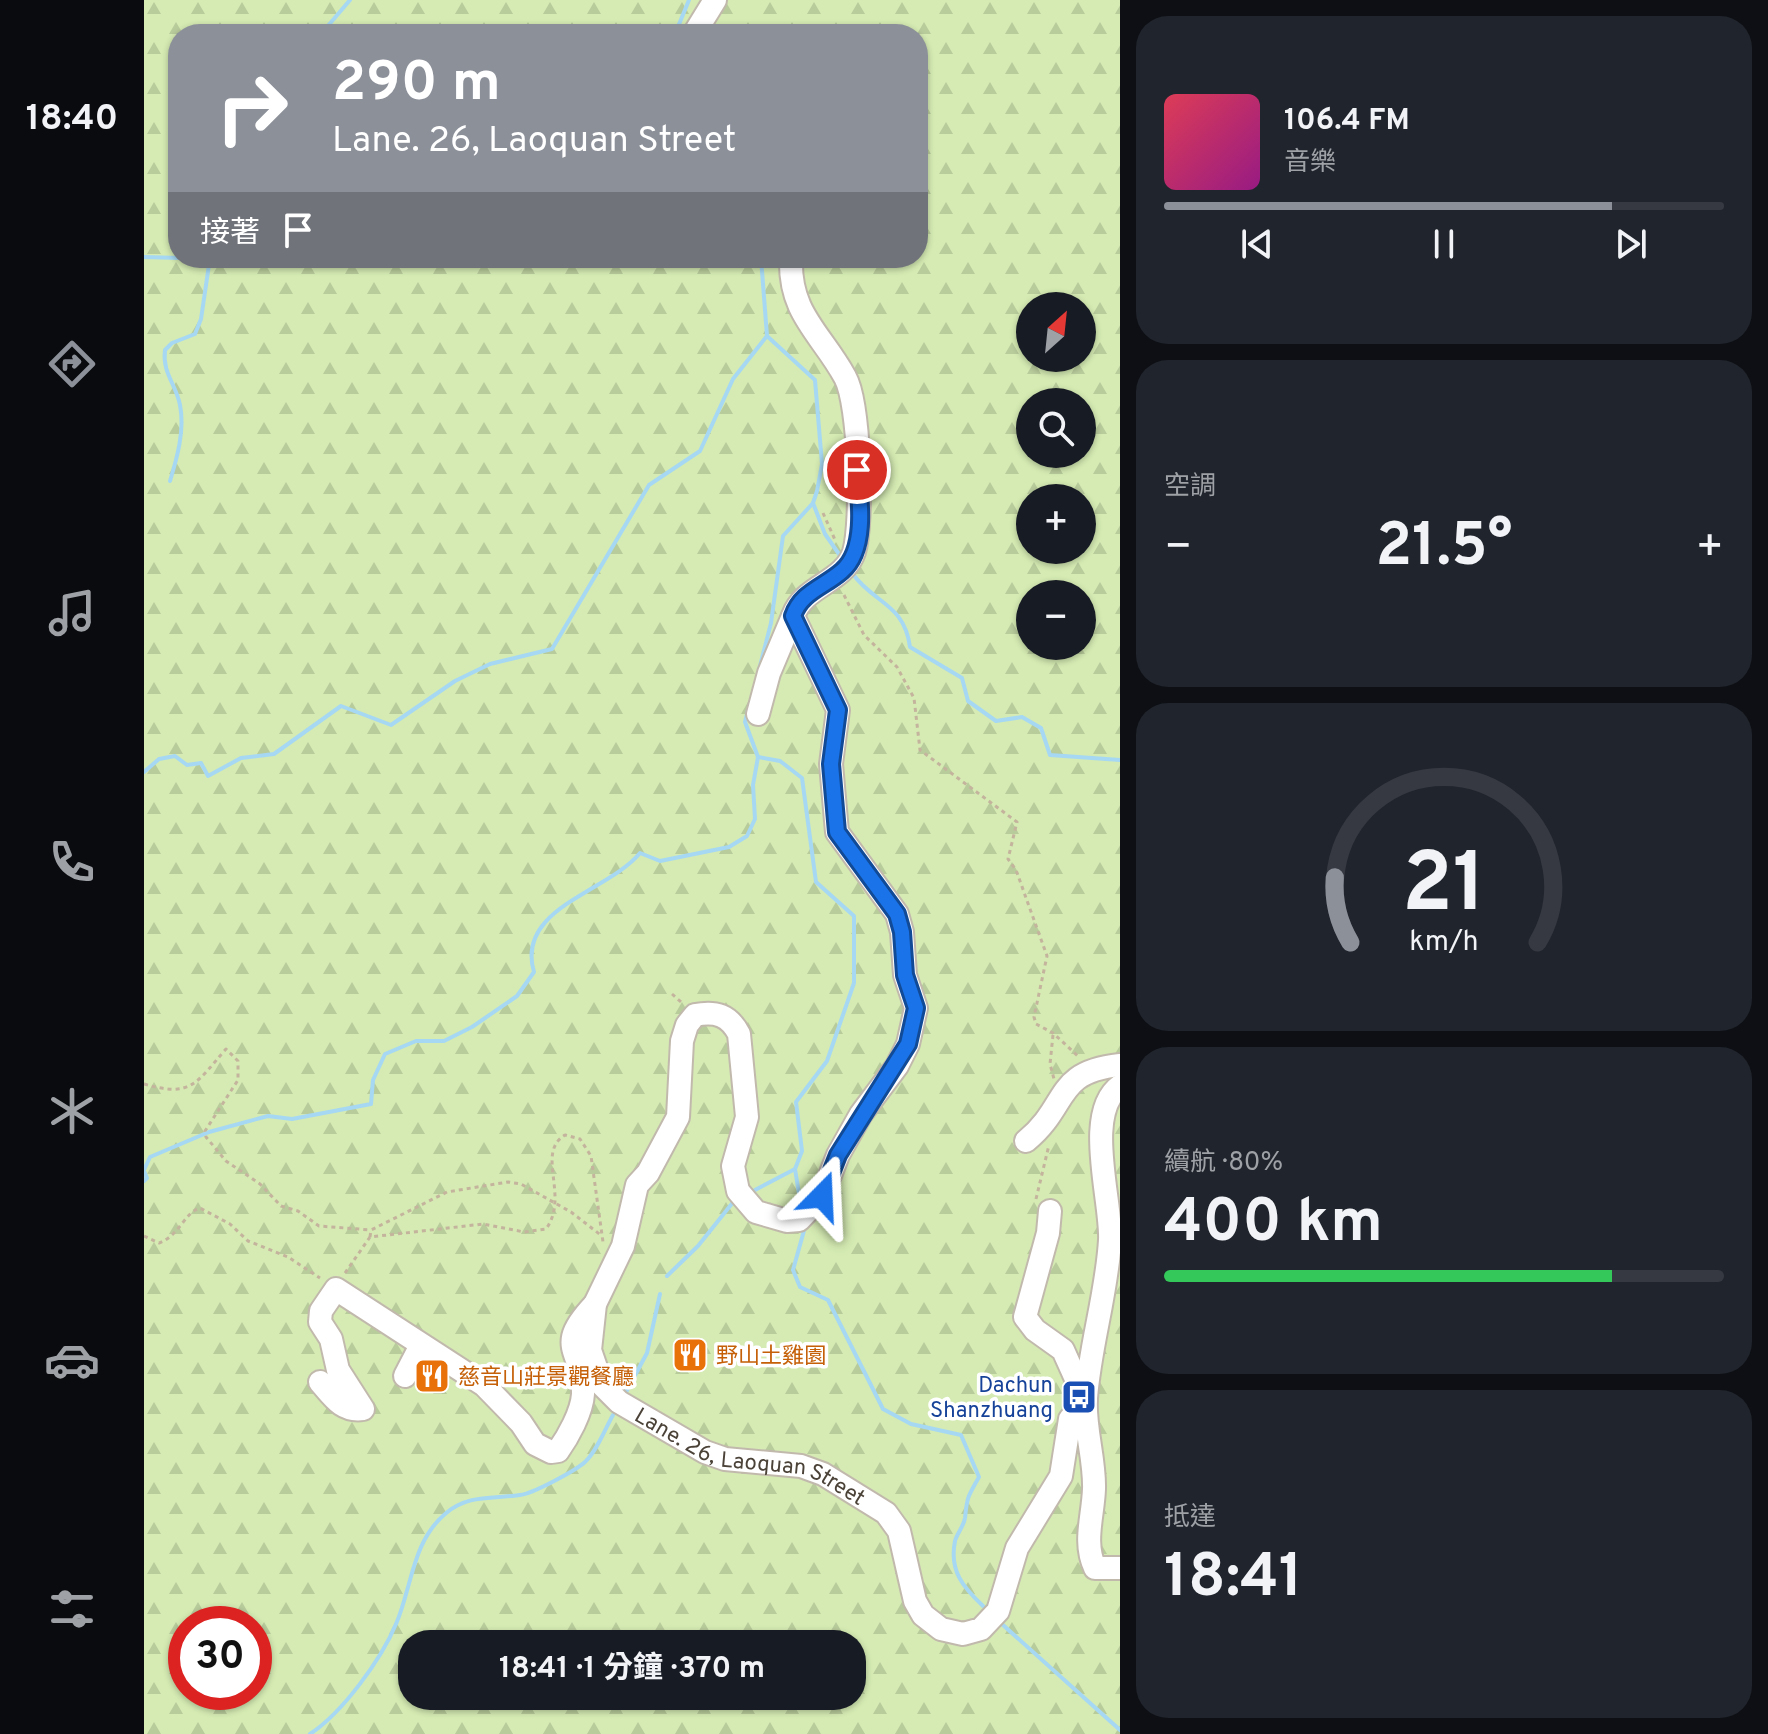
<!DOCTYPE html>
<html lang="zh-TW">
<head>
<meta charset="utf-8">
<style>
  :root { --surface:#171b24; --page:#20242c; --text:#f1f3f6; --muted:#9ea1a6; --line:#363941; --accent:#8c9099 }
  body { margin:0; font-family:Overpass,"Noto Sans TC",sans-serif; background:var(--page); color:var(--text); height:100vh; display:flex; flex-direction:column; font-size:30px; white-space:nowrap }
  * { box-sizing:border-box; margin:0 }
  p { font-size:26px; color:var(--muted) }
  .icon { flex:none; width:44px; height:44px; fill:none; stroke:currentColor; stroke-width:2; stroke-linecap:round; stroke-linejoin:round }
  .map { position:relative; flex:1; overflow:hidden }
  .panel { display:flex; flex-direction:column; gap:16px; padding:16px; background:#0d0f14; width:648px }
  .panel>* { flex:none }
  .banner { position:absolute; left:24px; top:24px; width:760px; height:244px; border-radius:32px; box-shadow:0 2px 6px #0004; background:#8c9099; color:#fff; overflow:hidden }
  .needle { width:52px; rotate:27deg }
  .buttons { position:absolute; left:872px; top:292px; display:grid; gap:16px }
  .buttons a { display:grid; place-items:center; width:80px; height:80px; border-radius:50%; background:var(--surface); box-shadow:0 2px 6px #0004; font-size:40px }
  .speed { position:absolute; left:24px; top:1606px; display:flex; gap:16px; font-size:40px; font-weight:700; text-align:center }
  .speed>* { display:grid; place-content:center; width:104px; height:104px; border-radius:50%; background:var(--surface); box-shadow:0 2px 6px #0004; line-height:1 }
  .speed .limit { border:12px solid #d22; background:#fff; color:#111 }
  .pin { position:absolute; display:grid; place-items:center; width:68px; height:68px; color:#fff; margin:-34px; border:4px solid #fff; border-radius:50%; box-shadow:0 2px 8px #0007 }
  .me { position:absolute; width:88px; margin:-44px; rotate:21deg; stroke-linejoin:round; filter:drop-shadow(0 0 6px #0008) }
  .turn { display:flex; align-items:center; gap:28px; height:168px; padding:0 32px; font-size:36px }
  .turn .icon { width:104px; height:104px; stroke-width:2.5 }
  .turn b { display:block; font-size:56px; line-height:68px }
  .then { display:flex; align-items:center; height:76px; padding:0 32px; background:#0003; gap:16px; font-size:30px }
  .big { font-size:60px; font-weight:700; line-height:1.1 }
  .panel .widget { flex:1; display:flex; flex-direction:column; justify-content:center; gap:12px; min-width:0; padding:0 28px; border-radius:32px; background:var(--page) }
  .panel .dial { align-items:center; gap:0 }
  .dial svg { height:208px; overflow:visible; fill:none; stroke:var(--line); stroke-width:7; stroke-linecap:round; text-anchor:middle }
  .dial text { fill:var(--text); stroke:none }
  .song { display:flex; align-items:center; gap:24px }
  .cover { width:96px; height:96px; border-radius:12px; background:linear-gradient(135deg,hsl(350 70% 55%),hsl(310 70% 35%)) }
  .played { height:8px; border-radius:4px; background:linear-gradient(90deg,var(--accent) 80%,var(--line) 80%) }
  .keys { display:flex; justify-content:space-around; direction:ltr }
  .heat { display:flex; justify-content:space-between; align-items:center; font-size:44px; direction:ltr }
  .charge { height:12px; border-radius:6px; background:linear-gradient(90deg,#34c759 80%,var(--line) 0) }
  .trip { position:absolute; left:254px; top:1630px; width:468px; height:80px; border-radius:32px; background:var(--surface); box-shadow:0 2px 6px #0004; font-weight:700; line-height:80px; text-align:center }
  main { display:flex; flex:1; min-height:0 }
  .dock { display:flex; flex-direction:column; width:144px; justify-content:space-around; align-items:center; background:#090b0e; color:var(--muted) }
  .dock .icon { width:56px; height:56px }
  .dock .selected { color:var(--accent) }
  .dock b { font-size:36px; color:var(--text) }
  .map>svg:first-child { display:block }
  .forest { fill:url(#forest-firs); fill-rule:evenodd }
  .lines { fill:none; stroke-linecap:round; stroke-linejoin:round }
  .stream { stroke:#a6d8f3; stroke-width:4 }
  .minor-casing { stroke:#c2b9ad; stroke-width:26 }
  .path { stroke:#c4b49d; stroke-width:3; stroke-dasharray:4 4; stroke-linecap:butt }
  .minor { stroke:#fff; stroke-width:22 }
  .route-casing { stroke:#114b97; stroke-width:20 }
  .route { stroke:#1a73e8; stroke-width:14 }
  .labels { text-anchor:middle; stroke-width:7; stroke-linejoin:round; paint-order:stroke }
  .food-label { font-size:22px; fill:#c56008; stroke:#fff; text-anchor:start }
  .transit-label { font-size:22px; fill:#164399; stroke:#fff; text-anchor:end }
  .street-label { font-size:22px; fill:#4b4238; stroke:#fff }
</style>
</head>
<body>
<main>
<nav class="dock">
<b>18:40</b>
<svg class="icon selected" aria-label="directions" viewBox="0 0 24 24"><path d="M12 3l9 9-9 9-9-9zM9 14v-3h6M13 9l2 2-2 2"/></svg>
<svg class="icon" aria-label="music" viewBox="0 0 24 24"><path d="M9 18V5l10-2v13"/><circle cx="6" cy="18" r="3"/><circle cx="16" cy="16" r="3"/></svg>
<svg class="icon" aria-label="phone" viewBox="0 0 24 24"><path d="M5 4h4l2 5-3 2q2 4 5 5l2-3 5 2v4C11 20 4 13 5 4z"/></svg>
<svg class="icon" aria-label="climate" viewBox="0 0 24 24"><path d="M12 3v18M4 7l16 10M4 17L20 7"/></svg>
<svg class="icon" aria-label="car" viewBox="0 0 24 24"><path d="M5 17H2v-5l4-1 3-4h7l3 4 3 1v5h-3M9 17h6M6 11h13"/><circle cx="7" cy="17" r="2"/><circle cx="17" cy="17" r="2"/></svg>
<svg class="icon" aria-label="filters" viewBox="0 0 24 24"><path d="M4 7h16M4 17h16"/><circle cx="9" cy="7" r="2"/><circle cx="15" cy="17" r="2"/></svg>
</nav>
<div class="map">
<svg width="976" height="1734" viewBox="0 0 976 1734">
  <defs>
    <pattern id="forest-firs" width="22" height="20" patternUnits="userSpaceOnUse" patternTransform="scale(2)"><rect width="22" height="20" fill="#d5ebb3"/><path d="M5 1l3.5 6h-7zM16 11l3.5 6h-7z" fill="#b8cb9b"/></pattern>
  </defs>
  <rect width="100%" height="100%" fill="#f6f2eb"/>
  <path class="forest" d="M0 0H976V1734H0ZM34 34H774V258H34ZM886 306H938V358H886ZM886 402H938V454H886ZM886 498H938V550H886ZM886 594H938V646H886ZM42 1624H110V1692H42ZM268 1644H708V1696H268Z"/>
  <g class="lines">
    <g class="stream">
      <polyline points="177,34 206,0"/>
      <polyline points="531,34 545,0"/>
      <polyline points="0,257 36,258"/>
      <path d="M26 481C33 458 41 430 36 405 32 384 18 373 21 350L28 343 51 334 57 319 66 258"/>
      <polyline points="669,503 681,534 697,557"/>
      <path d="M708 573C730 604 760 603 766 647L818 678 824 701 852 721 878 717 897 728 906 755 976 760"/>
      <polyline points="615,670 627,623 639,536 669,503 673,491 678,464 671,380 623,336 617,258"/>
      <polyline points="604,710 601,722 614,757 636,761 658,778 672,882 710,916 710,983 683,1061 652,1102 658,1151 651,1169 656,1200"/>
      <polyline points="0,772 15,759 31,756 43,765 57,763 64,776 97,758 130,754 197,706 247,725 311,681 346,664 408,649 505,485 556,451 589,379 623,336"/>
      <path d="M0 1170 6 1157 65 1132 124 1116 148 1119 227 1104 229 1080 241 1054 272 1041H300L328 1027 373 996 390 972C371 908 464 892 496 853L516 861 585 847 603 836 611 819 609 785 614 757"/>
      <polyline points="0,1171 3,1178 0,1181"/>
      <polyline points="611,1190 651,1169"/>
      <path d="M661 1227 649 1270 656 1287 684 1300 739 1409 767 1424 817 1435 835 1477C824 1496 823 1497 821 1518 820 1526 813 1533 811 1541 805 1571 819 1587 839 1606"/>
      <polyline points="523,1276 554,1246 590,1201"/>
      <polyline points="481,1394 503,1353 516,1294"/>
      <polyline points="859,1625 976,1730"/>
      <path d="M166 1734C198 1713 237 1660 252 1624 268 1587 268 1542 301 1514 323 1494 349 1499 376 1495 388 1494 431 1471 441 1462 453 1451 461 1429 469 1415"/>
    </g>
    <defs>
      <g id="minor">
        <polyline points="550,34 571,0"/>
        <path id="s1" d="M647 258C645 314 677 333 701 377 716 404 719 522 710 552 700 583 660 585 649 616L694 710 687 764 693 832 753 914 758 932 761 975 772 1008 764 1044 753 1066 717 1114 694 1155 678 1196 655 1220 643 1221 612 1212 594 1191 589 1166 603 1117 595 1034C585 1015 572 1011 551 1015L543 1025 538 1041 534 1117 504 1173 493 1185 479 1246 451 1304 446 1350 458 1385 475 1402 561 1452 581 1459 657 1466 679 1474 742 1513 755 1531 771 1601 779 1615 797 1629 819 1634 837 1629 854 1611 873 1548 917 1476 926 1419 942 1400"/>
        <polyline points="614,714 625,673 649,616"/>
        <path d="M976 1086C939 1113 968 1201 966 1240 963 1293 946 1345 942 1398 940 1428 951 1459 950 1489 949 1517 939 1542 951 1568H976"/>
        <path d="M882 1141C926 1105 909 1072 976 1065"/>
        <polyline points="906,1211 904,1233 881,1317 891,1330 919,1350 941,1399"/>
        <polyline points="261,1376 276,1347"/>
        <path d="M176 1382C189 1397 198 1412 219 1409L194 1370 187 1339 176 1322 177 1311 192 1289 340 1385 377 1423 391 1444 407 1452 414 1451C424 1437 438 1412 439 1394 440 1348 408 1349 451 1304"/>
      </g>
    </defs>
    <use href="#minor" class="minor-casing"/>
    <g class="path">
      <polyline points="679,513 692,542"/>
      <polyline points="700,595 720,635 753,667 770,698 776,750 873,822 864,859 872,870 903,956 890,1017 892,1024 909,1033 936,1058"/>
      <polyline points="528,994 537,1002"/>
      <polyline points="909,1035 906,1064 910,1079"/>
      <path d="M0 1084C48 1098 52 1083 82 1049L94 1061V1080L61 1131 62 1137 82 1161 116 1184 137 1206 154 1211 175 1226 227 1230"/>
      <polyline points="892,1199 905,1145"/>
      <path d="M0 1236 15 1243C35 1236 41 1212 56 1208L86 1224 104 1241 144 1257 176 1278"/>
      <polyline points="226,1237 227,1230 303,1192 364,1182 377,1184 427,1212 458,1236"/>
      <path d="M201 1273 226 1237 339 1224 380 1232 402 1229C426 1196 391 1153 421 1135L436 1139 447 1156 459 1242"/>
    </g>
    <use href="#minor" class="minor"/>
  </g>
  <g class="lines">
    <defs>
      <path id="route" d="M678 1196 694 1155 764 1044 772 1008 761 975 758 932 753 914 693 832 687 764 694 710 649 616C657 592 680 587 698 571 723 550 716 499 713 470"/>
    </defs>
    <use href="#route" class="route-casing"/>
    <use href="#route" class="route"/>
  </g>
  <defs>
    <symbol id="restaurant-square" viewBox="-11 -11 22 22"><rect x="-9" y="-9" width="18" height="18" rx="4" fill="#e8710a" stroke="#fff"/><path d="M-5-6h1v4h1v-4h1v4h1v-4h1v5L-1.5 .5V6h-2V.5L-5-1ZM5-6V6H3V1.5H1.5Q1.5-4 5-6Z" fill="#fff"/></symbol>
    <symbol id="bus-square" viewBox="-11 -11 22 22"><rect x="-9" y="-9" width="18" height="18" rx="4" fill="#1a4fb4" stroke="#fff"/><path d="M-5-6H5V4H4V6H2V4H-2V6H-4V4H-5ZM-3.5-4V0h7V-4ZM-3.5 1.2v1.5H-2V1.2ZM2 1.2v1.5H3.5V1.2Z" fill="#fff"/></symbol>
  </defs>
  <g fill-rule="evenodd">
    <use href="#restaurant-square" x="526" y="1335" width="40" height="40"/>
    <use href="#restaurant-square" x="268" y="1356" width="40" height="40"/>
    <use href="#bus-square" x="915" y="1377" width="40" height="40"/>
  </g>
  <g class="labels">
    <g class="food-label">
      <text x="572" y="1363">野山土雞園</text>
      <text x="314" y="1384">慈音山莊景觀餐廳</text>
    </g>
    <g class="transit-label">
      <text x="909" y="1392">Dachun<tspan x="909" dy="25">Shanzhuang</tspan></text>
    </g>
    <g class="street-label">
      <text dy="8" stroke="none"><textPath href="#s1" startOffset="1920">Lane. 26, Laoquan Street</textPath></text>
    </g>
  </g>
</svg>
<div class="buttons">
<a><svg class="needle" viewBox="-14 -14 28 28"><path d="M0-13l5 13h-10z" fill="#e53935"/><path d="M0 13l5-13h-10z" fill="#9ea1a6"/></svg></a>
<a><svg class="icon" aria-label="search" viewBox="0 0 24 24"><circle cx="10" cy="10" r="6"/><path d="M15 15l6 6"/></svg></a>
<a>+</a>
<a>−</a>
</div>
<div class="speed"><div class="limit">30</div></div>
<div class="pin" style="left:713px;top:470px;background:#d93025"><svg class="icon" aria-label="arrive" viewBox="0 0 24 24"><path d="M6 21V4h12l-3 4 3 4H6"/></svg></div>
<svg class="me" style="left:678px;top:1196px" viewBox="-20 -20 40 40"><path d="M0-17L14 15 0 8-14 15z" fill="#1a73e8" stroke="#fff" stroke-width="4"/></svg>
<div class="trip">18:41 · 1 分鐘 · 370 m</div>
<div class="banner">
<div class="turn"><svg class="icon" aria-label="right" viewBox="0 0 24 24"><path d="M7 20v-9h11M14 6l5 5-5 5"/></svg><div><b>290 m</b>Lane. 26, Laoquan Street</div></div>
<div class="then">接著<svg class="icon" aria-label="arrive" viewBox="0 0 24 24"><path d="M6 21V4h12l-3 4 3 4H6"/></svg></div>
</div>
</div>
<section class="panel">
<div class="widget">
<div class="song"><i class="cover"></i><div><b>106.4 FM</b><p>音樂</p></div></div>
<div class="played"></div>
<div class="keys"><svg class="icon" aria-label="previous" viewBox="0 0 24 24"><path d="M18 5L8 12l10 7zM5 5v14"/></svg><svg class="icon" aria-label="pause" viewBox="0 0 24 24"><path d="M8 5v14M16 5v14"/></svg><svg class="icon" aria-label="next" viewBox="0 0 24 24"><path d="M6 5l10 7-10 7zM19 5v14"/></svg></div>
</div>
<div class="widget"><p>空調</p>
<div class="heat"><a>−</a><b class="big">21.5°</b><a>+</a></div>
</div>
<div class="widget dial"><svg viewBox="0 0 100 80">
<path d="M14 69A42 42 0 1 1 86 69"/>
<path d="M14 69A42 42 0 0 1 8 44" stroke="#8c9099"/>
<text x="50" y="56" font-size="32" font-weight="700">21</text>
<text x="50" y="72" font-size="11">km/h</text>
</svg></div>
<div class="widget"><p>續航 · 80%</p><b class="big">400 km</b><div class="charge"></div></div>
<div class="widget"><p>抵達</p><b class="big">18:41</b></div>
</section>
</main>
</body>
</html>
